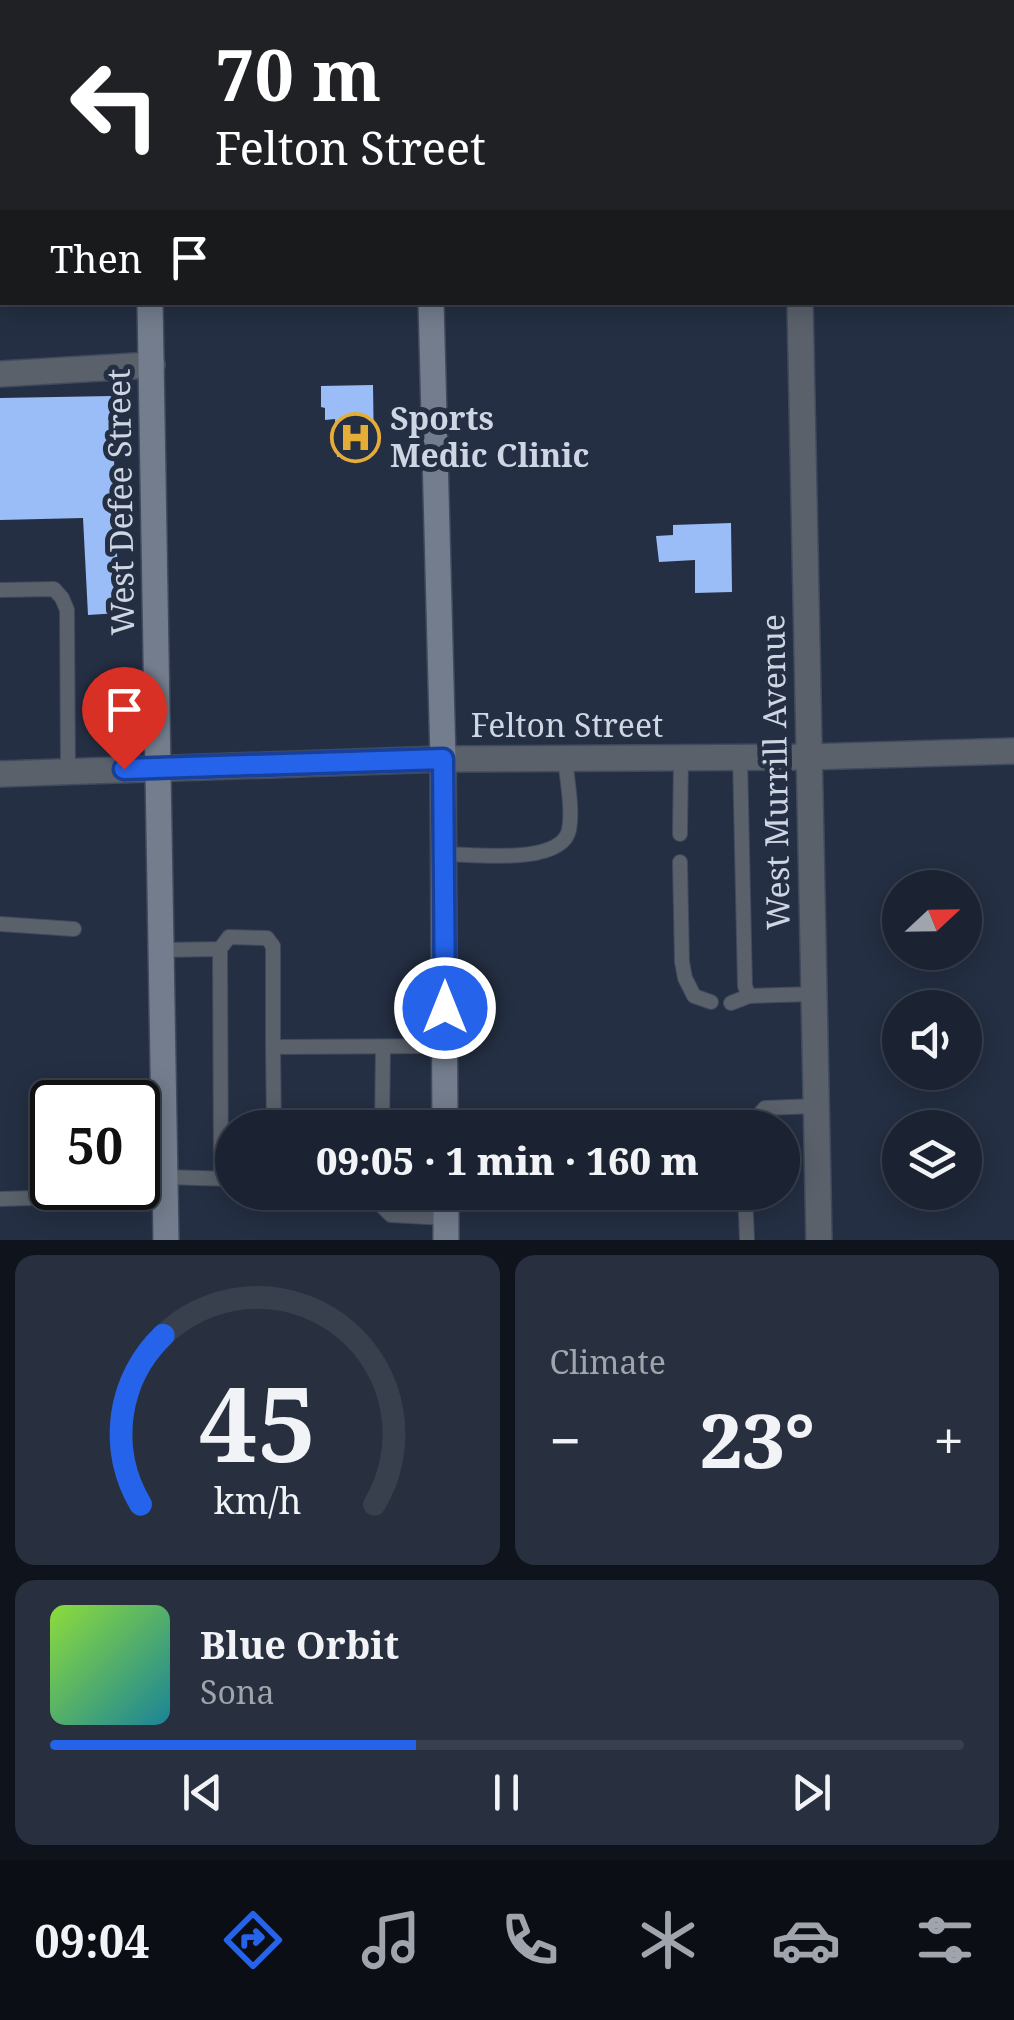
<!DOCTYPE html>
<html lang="en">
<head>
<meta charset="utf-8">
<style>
  :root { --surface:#1b2332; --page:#282f3e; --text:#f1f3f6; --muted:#a0a4ac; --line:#39404d; --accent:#2563eb }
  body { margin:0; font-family:"Noto Serif",serif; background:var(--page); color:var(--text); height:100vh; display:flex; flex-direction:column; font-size:38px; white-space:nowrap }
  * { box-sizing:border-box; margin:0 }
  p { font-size:32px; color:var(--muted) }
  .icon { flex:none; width:55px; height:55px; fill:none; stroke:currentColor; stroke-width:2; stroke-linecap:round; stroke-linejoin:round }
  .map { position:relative; height:1240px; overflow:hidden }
  .details { display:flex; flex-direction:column; gap:15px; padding:15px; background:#0f131c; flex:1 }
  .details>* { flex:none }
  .hud { position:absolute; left:0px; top:0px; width:1015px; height:305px; box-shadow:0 5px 25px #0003,0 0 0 2px var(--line); background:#202124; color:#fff; overflow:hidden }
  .needle { width:65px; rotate:68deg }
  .buttons { position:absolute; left:882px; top:870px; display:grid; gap:20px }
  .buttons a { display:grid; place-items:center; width:100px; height:100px; border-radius:50%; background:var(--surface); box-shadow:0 5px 25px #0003,0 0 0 2px var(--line); font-size:50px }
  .speed { position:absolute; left:30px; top:1080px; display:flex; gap:20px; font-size:50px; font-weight:700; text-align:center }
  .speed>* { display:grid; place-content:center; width:130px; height:130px; border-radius:50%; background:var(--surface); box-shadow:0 5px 25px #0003,0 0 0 2px var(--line); line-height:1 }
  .speed .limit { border:5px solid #111; border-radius:15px; background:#fff; color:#111 }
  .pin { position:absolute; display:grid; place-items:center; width:85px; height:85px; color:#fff; margin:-102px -42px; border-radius:50% 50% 50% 0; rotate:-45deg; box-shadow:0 0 10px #0007 }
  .pin .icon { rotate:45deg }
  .me { position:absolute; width:110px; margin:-55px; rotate:0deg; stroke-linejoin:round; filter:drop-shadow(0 0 8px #0008) }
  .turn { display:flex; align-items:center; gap:35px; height:210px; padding:0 50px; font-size:45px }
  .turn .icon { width:130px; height:130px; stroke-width:2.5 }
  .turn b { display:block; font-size:70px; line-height:85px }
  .then { display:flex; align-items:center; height:95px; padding:0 50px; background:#0003; gap:20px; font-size:38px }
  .big { font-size:75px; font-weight:800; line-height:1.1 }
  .details .tile { flex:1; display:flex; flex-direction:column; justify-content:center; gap:15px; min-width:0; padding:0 35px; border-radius:20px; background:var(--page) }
  .details .dial { align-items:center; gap:0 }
  .dial svg { height:260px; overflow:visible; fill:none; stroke:var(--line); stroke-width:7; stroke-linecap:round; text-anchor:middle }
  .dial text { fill:var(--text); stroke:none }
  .song { display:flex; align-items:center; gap:30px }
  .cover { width:120px; height:120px; border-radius:15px; background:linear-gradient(135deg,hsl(90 70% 55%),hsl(190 70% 35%)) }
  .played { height:10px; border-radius:5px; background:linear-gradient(90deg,var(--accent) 40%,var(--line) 40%) }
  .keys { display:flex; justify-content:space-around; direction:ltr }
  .heat { display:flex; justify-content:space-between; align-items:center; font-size:55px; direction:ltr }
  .details .tiles { flex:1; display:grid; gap:15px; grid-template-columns:1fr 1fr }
  .tile:last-child { grid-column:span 2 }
  .trip { position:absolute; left:215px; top:1110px; width:585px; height:100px; border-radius:50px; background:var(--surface); box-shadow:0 5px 25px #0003,0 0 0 2px var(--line); font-weight:800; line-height:100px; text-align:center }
  .tab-bar { display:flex; height:160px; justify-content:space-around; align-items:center; background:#0b0e14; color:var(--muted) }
  .tab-bar .icon { width:70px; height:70px }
  .tab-bar .current { color:var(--accent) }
  .tab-bar b { font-size:45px; color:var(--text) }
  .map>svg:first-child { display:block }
  .building { fill:#9bbdf7 }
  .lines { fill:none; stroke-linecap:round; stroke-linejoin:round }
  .service-casing { stroke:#3f4a5d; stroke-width:16 }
  .minor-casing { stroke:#3f4a5d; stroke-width:28 }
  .tertiary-casing { stroke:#3f4a5d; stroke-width:28 }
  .secondary-casing { stroke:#3f4a5d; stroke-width:28 }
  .service { stroke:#5b616b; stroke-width:14 }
  .minor { stroke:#5b616b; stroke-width:25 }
  .tertiary { stroke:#5b616b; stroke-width:25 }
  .secondary { stroke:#737d8d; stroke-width:25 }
  .route-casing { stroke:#184099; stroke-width:25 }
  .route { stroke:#2563eb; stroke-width:18 }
  .labels { text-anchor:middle; stroke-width:10; stroke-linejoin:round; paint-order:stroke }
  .poi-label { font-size:32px; font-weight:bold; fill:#ced6e3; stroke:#242f43; text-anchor:start }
  .street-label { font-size:32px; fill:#ced6e3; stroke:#242f43 }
</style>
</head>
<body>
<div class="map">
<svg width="1014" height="1240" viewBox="0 0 1014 1240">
  <rect width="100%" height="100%" fill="#242f43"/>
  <g class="building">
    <polygon points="373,385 374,455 337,457 335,419 325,420 325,408 321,407 321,386"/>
    <polygon points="112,396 119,613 88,615 83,518 0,520 0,398"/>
    <polygon points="731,523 732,592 695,593 695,560 659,562 656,536 673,535 673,525"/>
  </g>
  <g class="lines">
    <defs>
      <g id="service">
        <polyline points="0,590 54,589 62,598 67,610 68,771"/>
        <polyline points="740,757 745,986 749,996"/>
        <polyline points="680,834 681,757"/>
        <path d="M444 854C472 854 561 866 569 830 573 809 567 780 565 758"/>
        <polyline points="680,862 682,962 685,978 694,996 711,1002"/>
        <polyline points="0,924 74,929"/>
        <polyline points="220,949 221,1178"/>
        <polyline points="161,950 220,949 229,937 267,938 273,946 273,1047 445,1046"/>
        <polyline points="731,1003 749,996 813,994"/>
        <polyline points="273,1047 274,1128"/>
        <polyline points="382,1128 383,1047"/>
        <polyline points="747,1128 765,1108 816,1106"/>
        <polyline points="165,1177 232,1179"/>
        <polyline points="382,1192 382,1206 391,1215 446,1218"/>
        <polyline points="745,1192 747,1240"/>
        <polyline points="0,1199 165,1194"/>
      </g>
      <g id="minor">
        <polyline points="376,2 381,0"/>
        <polyline points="881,2 882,0"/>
        <polyline points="800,302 819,1240"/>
        <polyline points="0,374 152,365"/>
      </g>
      <polyline id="tertiary" points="0,774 443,759 807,757 1014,751"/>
      <g id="secondary">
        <polyline points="141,0 141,2"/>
        <polyline points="424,0 424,2"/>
        <polyline points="150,302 166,1240"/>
        <polyline points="431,302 443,759 445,1128"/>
        <polyline points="446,1192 446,1240"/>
      </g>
    </defs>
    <use href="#service" class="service-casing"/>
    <use href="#minor" class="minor-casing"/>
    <use href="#tertiary" class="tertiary-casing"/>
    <use href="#secondary" class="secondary-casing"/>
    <use href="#service" class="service"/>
    <use href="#minor" class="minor"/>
    <use href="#tertiary" class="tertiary"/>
    <use href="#secondary" class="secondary"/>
  </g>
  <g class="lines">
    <defs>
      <polyline id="route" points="124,769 443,759 445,1008"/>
    </defs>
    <use href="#route" class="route-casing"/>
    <use href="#route" class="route"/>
  </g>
  <defs>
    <symbol id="hospital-ring" viewBox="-11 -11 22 22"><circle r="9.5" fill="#242f43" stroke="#e6ad36" stroke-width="1.5"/><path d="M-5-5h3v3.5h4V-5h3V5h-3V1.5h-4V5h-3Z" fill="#e6ad36"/></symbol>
  </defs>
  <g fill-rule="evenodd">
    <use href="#hospital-ring" x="328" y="410" width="55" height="55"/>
  </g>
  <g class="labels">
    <g class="poi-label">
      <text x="390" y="430">Sports<tspan x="390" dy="37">Medic Clinic</tspan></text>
    </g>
    <g class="street-label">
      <text transform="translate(121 502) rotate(-91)" y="11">West Defee Street</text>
      <text x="567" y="737">Felton Street</text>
      <text transform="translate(776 772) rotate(-91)" y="11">West Murrill Avenue</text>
    </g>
  </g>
</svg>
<div class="buttons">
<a><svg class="needle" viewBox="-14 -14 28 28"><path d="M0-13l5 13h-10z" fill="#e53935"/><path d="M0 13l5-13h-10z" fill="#a0a4ac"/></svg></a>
<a><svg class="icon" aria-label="sound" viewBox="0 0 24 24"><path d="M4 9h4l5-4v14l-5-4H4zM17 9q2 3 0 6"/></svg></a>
<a><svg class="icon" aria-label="layers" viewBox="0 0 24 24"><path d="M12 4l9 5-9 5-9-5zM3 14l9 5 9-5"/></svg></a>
</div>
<div class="speed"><div class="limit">50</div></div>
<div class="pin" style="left:124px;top:769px;background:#d93025"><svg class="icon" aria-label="arrive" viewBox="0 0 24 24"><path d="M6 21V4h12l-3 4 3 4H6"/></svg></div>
<svg class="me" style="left:445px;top:1008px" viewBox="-20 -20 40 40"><circle r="17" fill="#2563eb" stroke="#fff" stroke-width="3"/><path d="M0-11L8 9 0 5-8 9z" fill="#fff"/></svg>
<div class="trip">09:05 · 1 min · 160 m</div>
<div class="hud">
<div class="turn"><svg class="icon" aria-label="left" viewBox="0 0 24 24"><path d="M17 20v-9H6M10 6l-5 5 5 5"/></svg><div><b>70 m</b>Felton Street</div></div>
<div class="then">Then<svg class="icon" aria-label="arrive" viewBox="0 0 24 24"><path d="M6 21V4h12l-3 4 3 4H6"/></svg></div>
</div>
</div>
<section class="details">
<div class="tiles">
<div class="tile dial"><svg viewBox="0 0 100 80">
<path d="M14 69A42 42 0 1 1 86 69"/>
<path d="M14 69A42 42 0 0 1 21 17" stroke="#2563eb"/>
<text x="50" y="56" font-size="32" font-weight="700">45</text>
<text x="50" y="72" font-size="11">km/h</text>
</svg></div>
<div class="tile"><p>Climate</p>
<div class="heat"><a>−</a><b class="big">23°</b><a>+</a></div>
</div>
<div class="tile">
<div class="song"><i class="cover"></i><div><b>Blue Orbit</b><p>Sona</p></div></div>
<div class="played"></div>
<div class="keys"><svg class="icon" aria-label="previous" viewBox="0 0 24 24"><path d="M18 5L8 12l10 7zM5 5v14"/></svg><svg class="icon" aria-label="pause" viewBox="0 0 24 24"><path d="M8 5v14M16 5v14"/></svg><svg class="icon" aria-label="next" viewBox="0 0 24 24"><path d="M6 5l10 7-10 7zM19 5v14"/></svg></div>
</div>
</div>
</section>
<nav class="tab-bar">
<b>09:04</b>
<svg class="icon current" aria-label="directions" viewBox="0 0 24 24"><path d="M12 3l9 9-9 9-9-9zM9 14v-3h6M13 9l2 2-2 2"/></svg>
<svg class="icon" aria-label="music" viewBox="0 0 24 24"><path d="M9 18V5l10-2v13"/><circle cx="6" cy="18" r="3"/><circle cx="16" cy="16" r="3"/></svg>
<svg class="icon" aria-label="phone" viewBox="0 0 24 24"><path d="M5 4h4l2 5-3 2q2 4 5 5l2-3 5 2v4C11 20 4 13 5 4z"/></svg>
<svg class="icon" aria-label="climate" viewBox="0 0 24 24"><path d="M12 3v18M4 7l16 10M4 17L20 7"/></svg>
<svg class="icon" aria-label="car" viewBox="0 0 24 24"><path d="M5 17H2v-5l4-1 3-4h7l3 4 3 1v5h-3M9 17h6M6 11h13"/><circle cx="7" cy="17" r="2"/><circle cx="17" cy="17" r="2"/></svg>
<svg class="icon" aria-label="filters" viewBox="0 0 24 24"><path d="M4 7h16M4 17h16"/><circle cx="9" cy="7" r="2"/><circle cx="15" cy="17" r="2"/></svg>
</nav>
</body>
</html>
